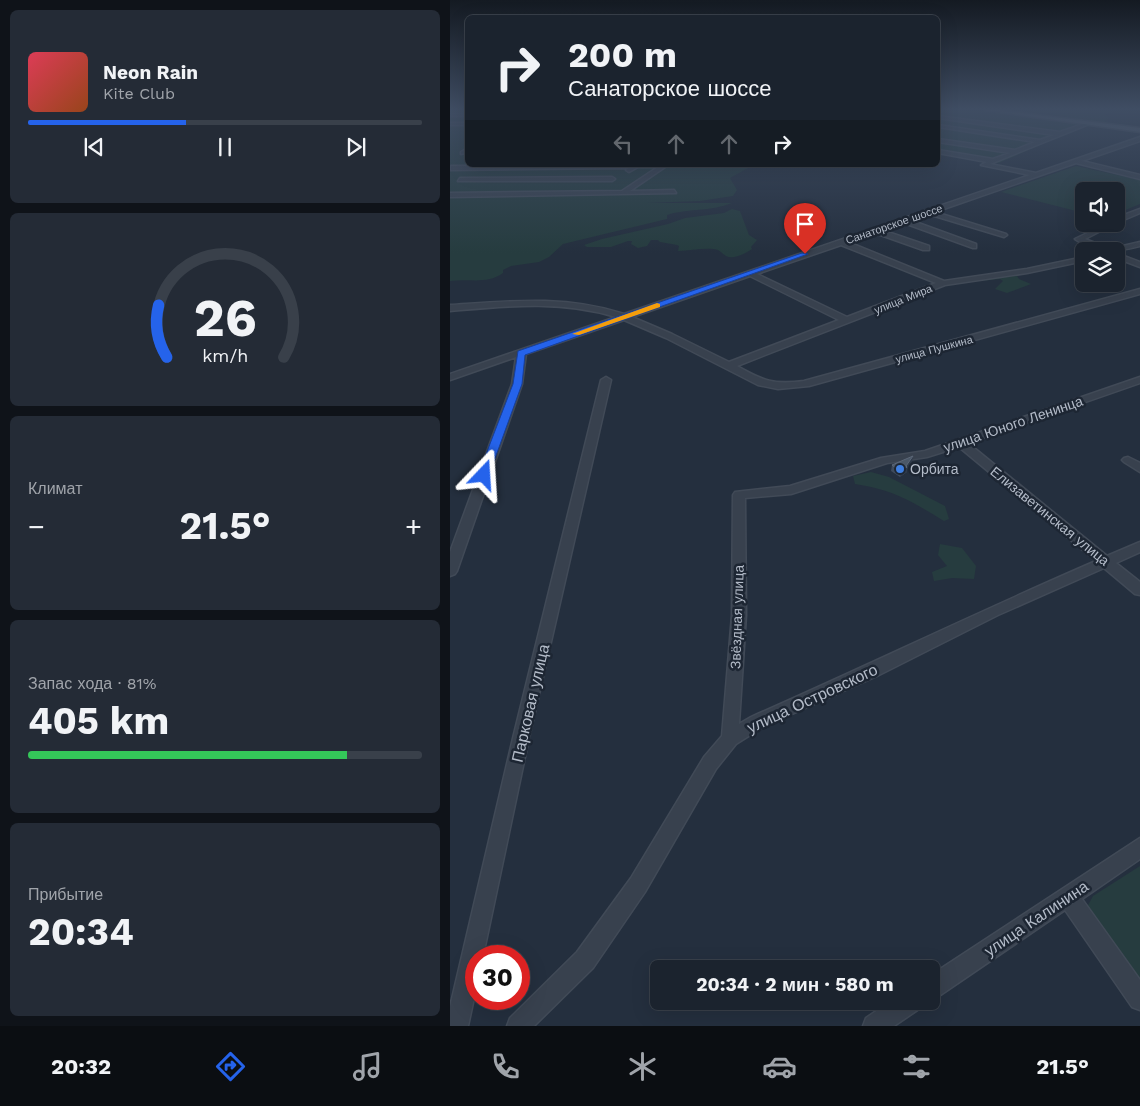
<!DOCTYPE html>
<html lang="ru">
<head>
<meta charset="utf-8">
<style>
  :root { --surface:#1b232e; --page:#242b36; --text:#f1f3f6; --muted:#a0a4aa; --line:#39404a; --accent:#2563eb }
  body { margin:0; font-family:"Work Sans",sans-serif; background:var(--page); color:var(--text); height:100vh; display:flex; flex-direction:column; font-size:19px; white-space:nowrap }
  * { box-sizing:border-box; margin:0 }
  p { font-size:16px; color:var(--muted) }
  .icon { flex:none; width:28px; height:28px; fill:none; stroke:currentColor; stroke-width:2; stroke-linecap:round; stroke-linejoin:round }
  .map { position:relative; flex:1; overflow:hidden }
  .side { display:flex; flex-direction:column; gap:10px; padding:10px; background:#0f1319; width:450px }
  .side>* { flex:none }
  .top-card { position:absolute; left:15px; top:15px; width:475px; height:152px; border-radius:8px; box-shadow:0 5px 20px #0002,0 0 0 1px var(--line); background:#1b232e; color:var(--text); overflow:hidden }
  .controls { position:absolute; left:625px; top:182px; display:grid; gap:10px }
  .controls a { display:grid; place-items:center; width:50px; height:50px; border-radius:8px; background:var(--surface); box-shadow:0 5px 20px #0002,0 0 0 1px var(--line); font-size:25px }
  .speed { position:absolute; left:15px; top:945px; display:flex; gap:10px; font-size:25px; font-weight:700; text-align:center }
  .speed>* { display:grid; place-content:center; width:65px; height:65px; border-radius:50%; background:var(--surface); box-shadow:0 5px 20px #0002,0 0 0 1px var(--line); line-height:1 }
  .speed .limit { border:8px solid #d22; background:#fff; color:#111 }
  .pin { position:absolute; display:grid; place-items:center; width:42px; height:42px; color:#fff; margin:-51px -21px; border-radius:50% 50% 50% 0; rotate:-45deg; box-shadow:0 0 5px #0007 }
  .pin .icon { rotate:45deg }
  .me { position:absolute; width:55px; margin:-28px; rotate:20deg; stroke-linejoin:round; filter:drop-shadow(0 0 4px #0008) }
  .turn { display:flex; align-items:center; gap:18px; height:105px; padding:0 20px; font-size:22px }
  .turn .icon { width:65px; height:65px; stroke-width:2.5 }
  .turn b { display:block; font-size:35px; line-height:42px }
  .lanes { display:flex; align-items:center; height:48px; padding:0 20px; background:#0003; justify-content:center; gap:25px; direction:ltr }
  .lanes .off { opacity:.35 }
  .big { font-size:38px; font-weight:700; line-height:1.1 }
  .side .widget { flex:1; display:flex; flex-direction:column; justify-content:center; gap:8px; min-width:0; padding:0 18px; border-radius:8px; background:var(--page) }
  .side .dial { align-items:center; gap:0 }
  .dial svg { height:130px; overflow:visible; fill:none; stroke:var(--line); stroke-width:7; stroke-linecap:round; text-anchor:middle }
  .dial text { fill:var(--text); stroke:none }
  .song { display:flex; align-items:center; gap:15px }
  .cover { width:60px; height:60px; border-radius:8px; background:linear-gradient(135deg,hsl(350 70% 55%),hsl(20 70% 35%)) }
  .played { height:5px; border-radius:2px; background:linear-gradient(90deg,var(--accent) 40%,var(--line) 40%) }
  .keys { display:flex; justify-content:space-around; direction:ltr }
  .heat { display:flex; justify-content:space-between; align-items:center; font-size:28px; direction:ltr }
  .charge { height:8px; border-radius:4px; background:linear-gradient(90deg,#34c759 81%,var(--line) 0) }
  .trip { position:absolute; left:200px; top:960px; width:290px; height:50px; border-radius:8px; background:var(--surface); box-shadow:0 5px 20px #0002,0 0 0 1px var(--line); font-weight:700; line-height:50px; text-align:center }
  .dock { display:flex; height:80px; justify-content:space-around; align-items:center; background:#0b0e12; color:var(--muted) }
  .dock .icon { width:35px; height:35px }
  .dock .active { color:var(--accent) }
  .dock b { font-size:22px; color:var(--text) }
  main { display:flex; flex:1; min-height:0 }
  .map>svg:first-child { display:block }
  .green { fill:#263c3f }
  .lines { fill:none; stroke-linecap:round; stroke-linejoin:round }
  .minor-casing { stroke:#414a57; stroke-width:3 }
  .major-casing { stroke:#414a57; stroke-width:3 }
  .minor { fill:#38414e; fill-rule:evenodd }
  .major { fill:#56606e; fill-rule:evenodd }
  .wall { fill:#3f4b5c }
  .shaded-wall { fill:#2f3b4b }
  .building { fill:#4b5868; stroke:#5c6777 }
  .route { fill:#2563eb; stroke:#184099 }
  .slow { fill:#f59e0b }
  .shop-dot { fill:#3f7fe0; stroke:#1d2633; stroke-width:2 }
  .labels { text-anchor:middle; stroke-width:5; stroke-linejoin:round; paint-order:stroke }
  .far-street-label { font-size:11px; fill:#b4bcc9; stroke:#1d2633 }
  .street-label { font-size:14px; fill:#b4bcc9; stroke:#1d2633 }
  .poi-label { font-size:14px; fill:#b4bcc9; stroke:#1d2633; text-anchor:start }
  .near-street-label { font-size:16px; fill:#b4bcc9; stroke:#1d2633 }
</style>
</head>
<body>
<main>
<section class="side">
<div class="widget">
<div class="song"><i class="cover"></i><div><b>Neon Rain</b><p>Kite Club</p></div></div>
<div class="played"></div>
<div class="keys"><svg class="icon" aria-label="previous" viewBox="0 0 24 24"><path d="M18 5L8 12l10 7zM5 5v14"/></svg><svg class="icon" aria-label="pause" viewBox="0 0 24 24"><path d="M8 5v14M16 5v14"/></svg><svg class="icon" aria-label="next" viewBox="0 0 24 24"><path d="M6 5l10 7-10 7zM19 5v14"/></svg></div>
</div>
<div class="widget dial"><svg viewBox="0 0 100 80">
<path d="M14 69A42 42 0 1 1 86 69"/>
<path d="M14 69A42 42 0 0 1 9 37" stroke="#2563eb"/>
<text x="50" y="56" font-size="32" font-weight="700">26</text>
<text x="50" y="72" font-size="11">km/h</text>
</svg></div>
<div class="widget"><p>Климат</p>
<div class="heat"><a>−</a><b class="big">21.5°</b><a>+</a></div>
</div>
<div class="widget"><p>Запас хода · 81%</p><b class="big">405 km</b><div class="charge"></div></div>
<div class="widget"><p>Прибытие</p><b class="big">20:34</b></div>
</section>
<div class="map">
<svg width="690" height="1026" viewBox="0 0 690 1026">
  <rect width="100%" height="100%" fill="#242f3e"/>
  <g class="green">
    <path d="M0 110H17L18 165H315H296L300 167 280 178 287 190 283 196 250 201 197 203H282C260 212 238 208 217 215V219L113 244 99 257 89 262 61 266 53 270V273C36 285 20 278 0 281Z"/>
    <polygon points="488,110 528,110 636,125 549,163 488,154"/>
    <polygon points="572,110 665,110 654,115 660,117 655,121 659,122 654,123"/>
    <polygon points="626,166 690,180 690,204 666,214 666,191 634,191 634,213 551,192"/>
    <path d="M282 209 290 211 299 235 307 240 301 247 302 249C296 253 284 260 276 256 271 253 270 249 263 249 251 248 240 251 228 251L229 246 227 245 210 242 208 240H201L197 246 188 248 181 244 182 241H178L161 247H137L134 245 152 239 218 224 235 218 274 213Z"/>
    <polygon points="560,275 567,276 569,279 581,284 557,293 545,289 553,281 550,279 530,281"/>
    <path d="M421 472 439 477 495 506 499 519 494 521C461 501 444 490 405 484L403 476Z"/>
    <polygon points="490,544 512,548 526,566 524,579 502,578 484,581 482,572 497,566 488,555"/>
    <polygon points="690,866 690,983 636,909 643,896"/>
  </g>
  <g class="lines">
    <defs>
      <g id="minor">
        <rect x="0" y="114" width="18" height="2"/>
        <path d="M488 116 610 132 639 122V124L540 164 586 173 690 137V141L632 161 690 175V179L626 163 485 212 556 234 557 235 554 237 478 214 460 220 526 244V248H523L454 223 432 230 479 246V250H473L425 233 398 242 494 281 577 269 634 257V261L577 273 495 285 287 366C314 381 323 385 354 381L690 289V294L359 386 328 389 308 385 216 338 174 320 76 354 72 384 7 571 5 574 0 576V552L62 384 66 357 0 380V374L166 317C110 300 58 306 0 311V305C61 301 115 295 174 314L580 175 531 165 537 162 488 153V150L543 159 560 153 488 142V139L565 150 585 142 488 127V125L590 140 604 135 488 118ZM391 245 486 283 397 317 307 274ZM300 276 389 320 279 362 222 334 182 317Z"/>
        <rect x="0" y="123" width="18" height="2"/>
        <polygon points="18,148 18,152 11,154 11,152"/>
        <polygon points="218,165 180,191 224,190 226,193 0,197 0,193 172,191 208,167 188,167 179,172 176,170 179,168 1,170 1,166"/>
        <polygon points="10,178 162,177 165,179 162,181 8,181"/>
        <polygon points="690,209 690,213 666,223 666,218"/>
        <path d="M656 224H664L635 239 660 249 690 242V246C666 252 647 255 625 239Z"/>
        <polygon points="666,253 690,262 690,267 666,258"/>
        <polygon points="156,377 161,380 79,738 33,956 26,956 26,989 18,1026 0,1026 0,1007 63,738 151,380"/>
        <path d="M690 377V383L518 443 657 556 690 542V552L666 563 690 582V595L685 594 654 568 548 615 427 676 313 727 286 744 266 769 195 892 143 968 84 1026H57L60 1018 127 952 181 878 254 757 272 736 282 615 283 495 285 492 340 486 431 458 475 451ZM509 447 646 561C530 611 417 666 301 717L289 724 296 615 295 498 341 494 437 463 477 457Z"/>
        <polygon points="678,457 690,463 690,472 674,462 672,460 674,458"/>
        <polygon points="690,838 690,859 632,899 690,980 690,1010 682,1007 615,910 489,996 481,999 481,975"/>
        <polygon points="441,1001 472,1001 469,1009 444,1026 413,1026 416,1018"/>
      </g>
      <polygon id="major" points="535,110 549,110 690,128 690,132"/>
    </defs>
    <use href="#minor" class="minor-casing"/>
    <use href="#major" class="major-casing"/>
    <use href="#minor" class="minor"/>
    <use href="#major" class="major"/>
  </g>
  <polygon class="wall" points="462,461 457,469 457,472 450,477 441,471 442,465"/>
  <polygon class="shaded-wall" points="463,456 462,461 457,469 457,472 450,477 451,472"/>
  <polygon class="building" points="463,456 456,466 457,467 451,472 442,465"/>
  <linearGradient id="sky" x2="0" y2="1"><stop stop-color="#141a22"/><stop offset="0.43" stop-color="#3f4d63"/><stop offset="1" stop-color="#3f4d63" stop-opacity="0"/></linearGradient>
  <rect width="690" height="253" fill="url(#sky)"/>
  <polygon class="route" points="352,253 358,254 75,355 72,384 39,475 34,478 30,477 28,475 63,384 68,351"/>
  <polygon class="slow" points="207,303 210,304 210,307 129,335 122,334"/>
  <circle class="shop-dot" cx="450" cy="469" r="5"/>
  <g class="labels">
    <g class="far-street-label">
      <text transform="translate(444 224) rotate(-19)" y="4">Санаторское шоссе</text>
      <text transform="translate(453 299) rotate(-22)" y="4">улица Мира</text>
      <text transform="translate(484 349) rotate(-15)" y="4">улица Пушкина</text>
    </g>
    <g class="street-label">
      <text transform="translate(563 424) rotate(-19)" y="5">улица Юного Ленинца</text>
      <text transform="translate(600 516) rotate(39)" y="5">Елизаветинская улица</text>
      <text transform="translate(287 617) rotate(-88)" y="5">Звёздная улица</text>
    </g>
    <g class="poi-label">
      <text x="460" y="474">Орбита</text>
    </g>
    <g class="near-street-label">
      <text transform="translate(362 698) rotate(-25)" y="6">улица Островского</text>
      <text transform="translate(80 703) rotate(-77)" y="6">Парковая улица</text>
      <text transform="translate(586 918) rotate(-34)" y="6">улица Калинина</text>
    </g>
  </g>
</svg>
<div class="controls">
<a><svg class="icon" aria-label="sound" viewBox="0 0 24 24"><path d="M4 9h4l5-4v14l-5-4H4zM17 9q2 3 0 6"/></svg></a>
<a><svg class="icon" aria-label="layers" viewBox="0 0 24 24"><path d="M12 4l9 5-9 5-9-5zM3 14l9 5 9-5"/></svg></a>
</div>
<div class="speed"><div class="limit">30</div></div>
<div class="pin" style="left:355px;top:254px;background:#d93025"><svg class="icon" aria-label="arrive" viewBox="0 0 24 24"><path d="M6 21V4h12l-3 4 3 4H6"/></svg></div>
<svg class="me" style="left:34px;top:475px" viewBox="-20 -20 40 40"><path d="M0-17L14 15 0 8-14 15z" fill="#2563eb" stroke="#fff" stroke-width="4"/></svg>
<div class="trip">20:34 · 2 мин · 580 m</div>
<div class="top-card">
<div class="turn"><svg class="icon" aria-label="right" viewBox="0 0 24 24"><path d="M7 20v-9h11M14 6l5 5-5 5"/></svg><div><b>200 m</b>Санаторское шоссе</div></div>
<div class="lanes"><svg class="icon off" aria-label="left" viewBox="0 0 24 24"><path d="M17 20v-9H6M10 6l-5 5 5 5"/></svg><svg class="icon off" aria-label="ahead" viewBox="0 0 24 24"><path d="M12 20V5M6 11l6-6 6 6"/></svg><svg class="icon off" aria-label="ahead" viewBox="0 0 24 24"><path d="M12 20V5M6 11l6-6 6 6"/></svg><svg class="icon" aria-label="right" viewBox="0 0 24 24"><path d="M7 20v-9h11M14 6l5 5-5 5"/></svg></div>
</div>
</div>
</main>
<nav class="dock">
<b>20:32</b>
<svg class="icon active" aria-label="directions" viewBox="0 0 24 24"><path d="M12 3l9 9-9 9-9-9zM9 14v-3h6M13 9l2 2-2 2"/></svg>
<svg class="icon" aria-label="music" viewBox="0 0 24 24"><path d="M9 18V5l10-2v13"/><circle cx="6" cy="18" r="3"/><circle cx="16" cy="16" r="3"/></svg>
<svg class="icon" aria-label="phone" viewBox="0 0 24 24"><path d="M5 4h4l2 5-3 2q2 4 5 5l2-3 5 2v4C11 20 4 13 5 4z"/></svg>
<svg class="icon" aria-label="climate" viewBox="0 0 24 24"><path d="M12 3v18M4 7l16 10M4 17L20 7"/></svg>
<svg class="icon" aria-label="car" viewBox="0 0 24 24"><path d="M5 17H2v-5l4-1 3-4h7l3 4 3 1v5h-3M9 17h6M6 11h13"/><circle cx="7" cy="17" r="2"/><circle cx="17" cy="17" r="2"/></svg>
<svg class="icon" aria-label="filters" viewBox="0 0 24 24"><path d="M4 7h16M4 17h16"/><circle cx="9" cy="7" r="2"/><circle cx="15" cy="17" r="2"/></svg>
<b>21.5°</b>
</nav>
</body>
</html>
